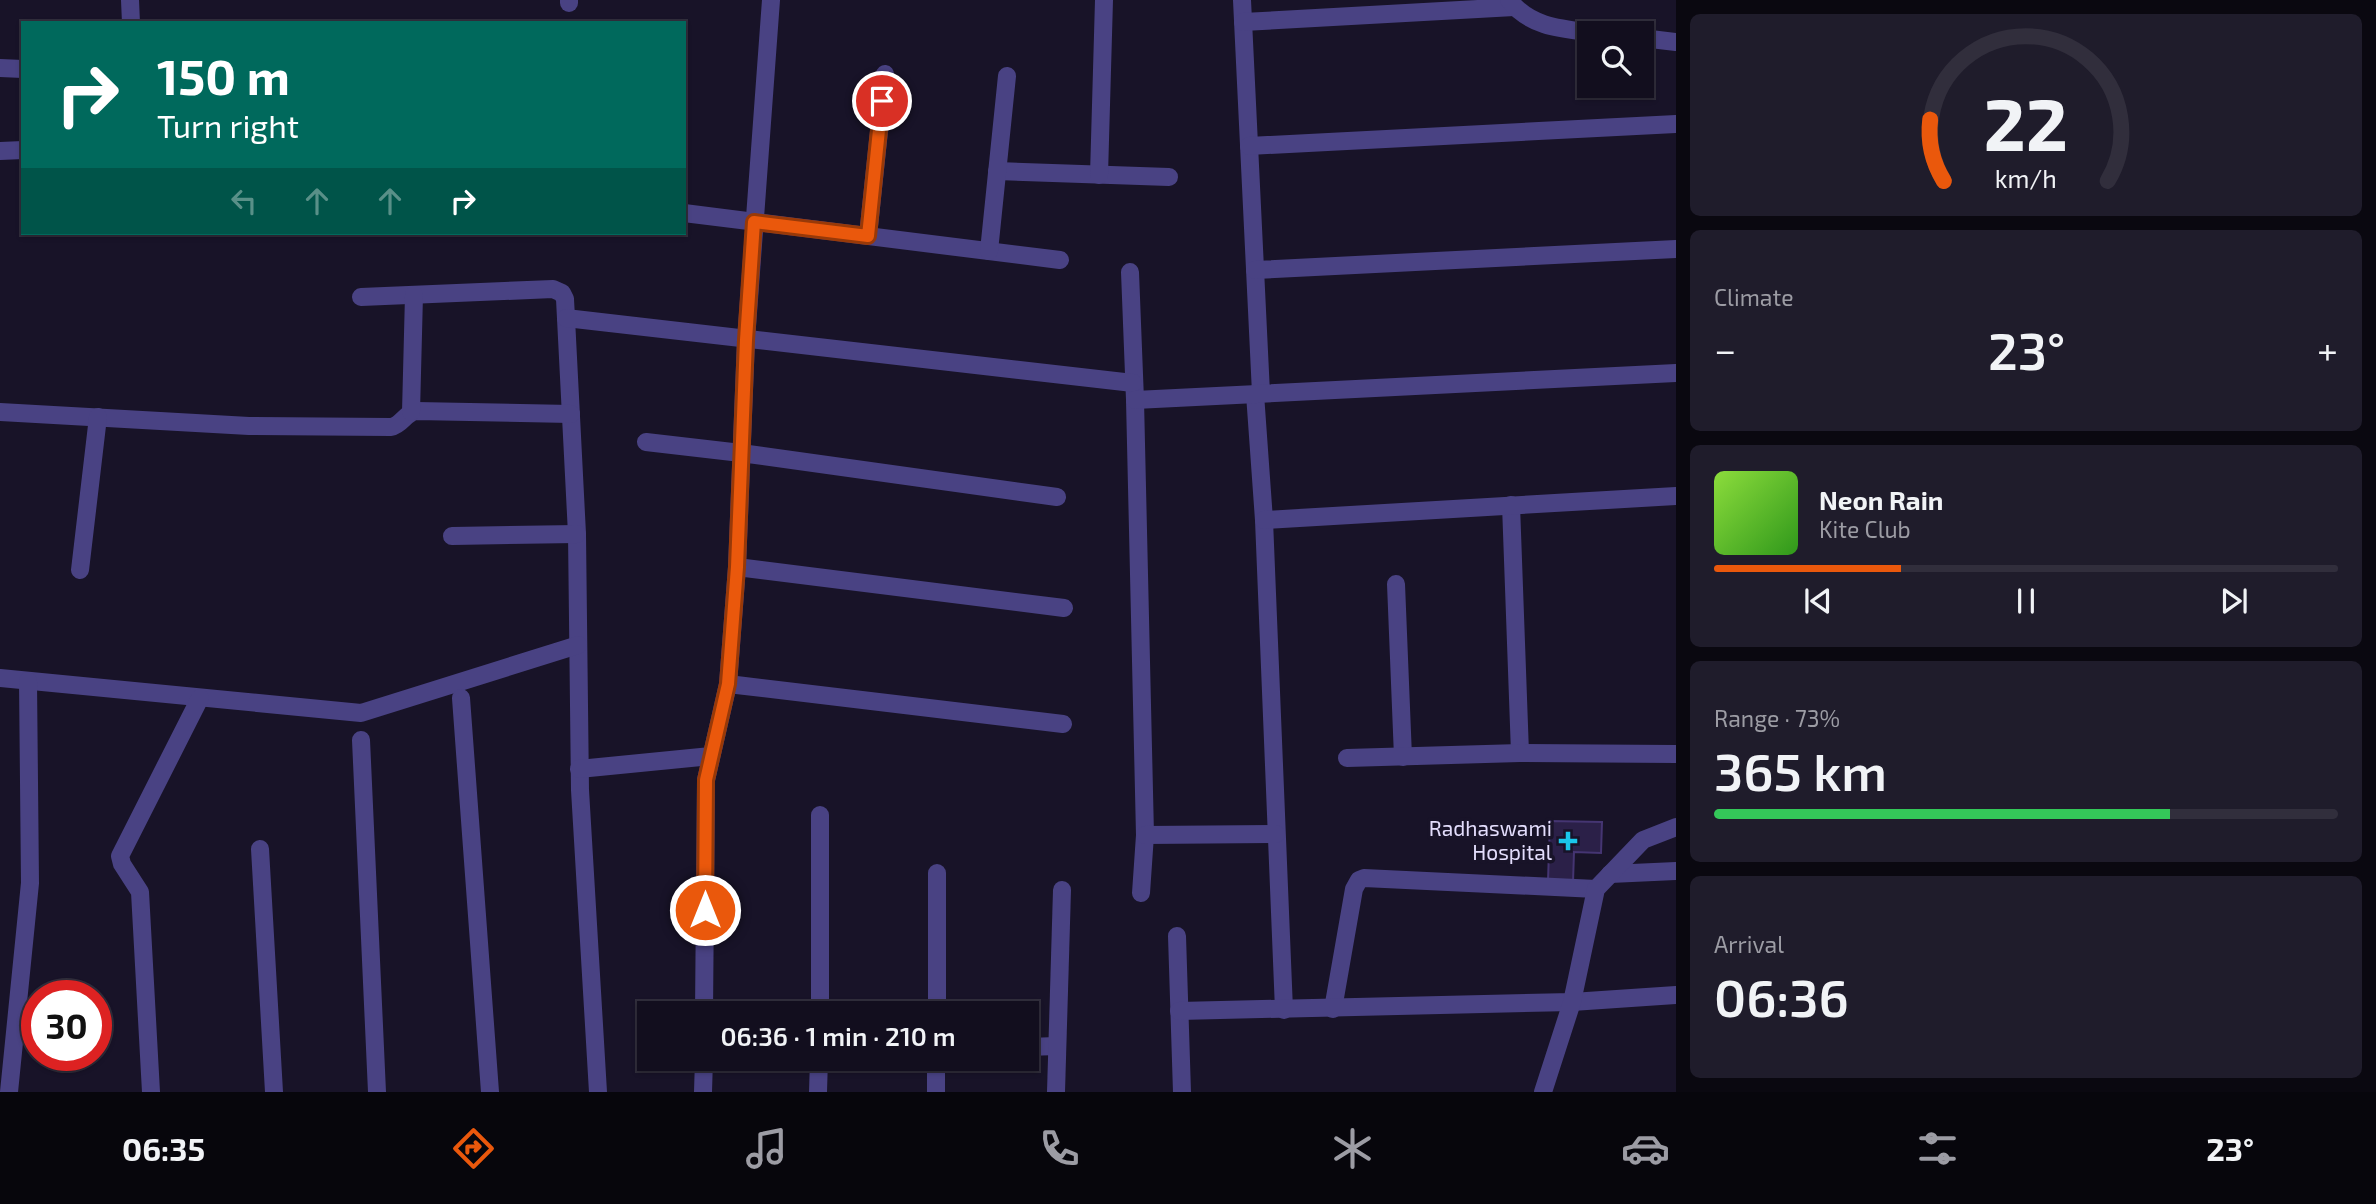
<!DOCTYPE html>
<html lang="en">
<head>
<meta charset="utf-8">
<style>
  :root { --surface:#120e1e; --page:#1f1c2b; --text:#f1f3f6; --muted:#9c9ca4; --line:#312e3c; --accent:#ea580c }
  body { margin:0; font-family:"Exo 2",sans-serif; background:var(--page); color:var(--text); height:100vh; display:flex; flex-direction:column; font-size:26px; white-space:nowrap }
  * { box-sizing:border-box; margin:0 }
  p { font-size:23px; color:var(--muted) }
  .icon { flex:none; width:38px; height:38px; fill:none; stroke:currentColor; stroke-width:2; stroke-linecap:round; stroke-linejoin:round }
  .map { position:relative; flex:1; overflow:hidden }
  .side { display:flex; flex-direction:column; gap:14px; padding:14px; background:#0a0810; width:700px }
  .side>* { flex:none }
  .top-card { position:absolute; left:21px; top:21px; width:665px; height:214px; border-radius:0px; box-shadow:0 2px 5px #0004,0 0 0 2px var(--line); background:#00695c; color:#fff; overflow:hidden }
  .controls { position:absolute; left:1577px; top:21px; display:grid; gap:14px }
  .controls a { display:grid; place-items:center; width:77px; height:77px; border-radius:0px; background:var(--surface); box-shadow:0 2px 5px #0004,0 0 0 2px var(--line); font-size:35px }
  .speed { position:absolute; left:21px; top:980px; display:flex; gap:14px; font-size:35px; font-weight:700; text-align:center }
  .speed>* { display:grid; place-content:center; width:91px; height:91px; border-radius:50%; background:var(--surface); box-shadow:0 2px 5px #0004,0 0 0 2px var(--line); line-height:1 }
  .speed .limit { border:10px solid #d22; background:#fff; color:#111 }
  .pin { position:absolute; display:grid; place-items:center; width:60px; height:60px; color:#fff; margin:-30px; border:4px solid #fff; border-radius:50%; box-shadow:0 2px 7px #0007 }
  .me { position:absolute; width:77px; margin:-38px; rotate:0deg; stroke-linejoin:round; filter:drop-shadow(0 0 5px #0008) }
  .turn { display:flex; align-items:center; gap:24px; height:147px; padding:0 21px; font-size:32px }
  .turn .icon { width:91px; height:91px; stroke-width:2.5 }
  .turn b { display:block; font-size:49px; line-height:60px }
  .lanes { display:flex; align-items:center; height:66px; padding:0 21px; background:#0003; justify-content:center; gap:35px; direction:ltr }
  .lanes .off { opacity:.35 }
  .big { font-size:52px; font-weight:600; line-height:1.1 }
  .side .widget { flex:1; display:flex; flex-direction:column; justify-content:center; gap:10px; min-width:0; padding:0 24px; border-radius:10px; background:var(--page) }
  .side .dial { align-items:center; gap:0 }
  .dial svg { height:182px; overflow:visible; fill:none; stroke:var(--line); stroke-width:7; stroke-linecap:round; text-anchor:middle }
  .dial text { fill:var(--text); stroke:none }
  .song { display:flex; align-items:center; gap:21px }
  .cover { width:84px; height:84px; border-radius:10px; background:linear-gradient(135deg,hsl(90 70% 55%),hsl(110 70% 35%)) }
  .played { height:7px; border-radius:4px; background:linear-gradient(90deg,var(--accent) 30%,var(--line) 30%) }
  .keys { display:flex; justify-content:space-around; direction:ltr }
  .heat { display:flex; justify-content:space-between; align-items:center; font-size:38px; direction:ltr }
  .charge { height:10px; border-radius:5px; background:linear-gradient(90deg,#34c759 73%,var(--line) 0) }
  .trip { position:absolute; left:637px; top:1001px; width:402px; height:70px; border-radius:0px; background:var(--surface); box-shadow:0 2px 5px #0004,0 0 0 2px var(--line); font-weight:600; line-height:70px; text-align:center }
  .menu { display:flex; height:112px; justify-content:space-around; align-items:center; background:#07060c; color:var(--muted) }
  .menu .icon { width:49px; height:49px }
  .menu .selected { color:var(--accent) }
  .menu b { font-size:32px; color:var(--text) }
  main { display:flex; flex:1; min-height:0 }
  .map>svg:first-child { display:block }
  .building { fill:#2b2048; stroke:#453572; stroke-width:2 }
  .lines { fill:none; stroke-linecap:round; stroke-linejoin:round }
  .minor { stroke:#494283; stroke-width:18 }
  .tertiary { stroke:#494283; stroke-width:18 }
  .route-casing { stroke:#983908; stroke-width:18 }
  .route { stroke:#ea580c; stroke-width:12 }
  .poi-dot { fill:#1ac7eb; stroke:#181328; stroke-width:2.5 }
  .labels { text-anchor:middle; stroke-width:7; stroke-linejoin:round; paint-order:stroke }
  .poi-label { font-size:21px; fill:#e3ddfc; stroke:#181328; text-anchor:end }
</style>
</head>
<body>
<main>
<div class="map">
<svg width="1676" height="1092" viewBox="0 0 1676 1092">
  <rect width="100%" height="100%" fill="#181328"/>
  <polygon class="building" points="1550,821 1602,822 1601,853 1574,852 1573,882 1548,881"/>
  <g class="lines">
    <g class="minor">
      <polyline points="130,0 131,23"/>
      <polyline points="1242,0 1261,393"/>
      <polyline points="569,3 569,0"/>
      <polyline points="1243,22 1514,7"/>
      <polyline points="0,68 23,69"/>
      <polyline points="1249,146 1676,124"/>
      <polyline points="0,151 23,150"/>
      <polyline points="997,171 1169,177"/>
      <polyline points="1099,175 1104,0"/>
      <polyline points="684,213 1060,260"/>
      <polyline points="868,236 885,74"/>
      <polyline points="989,251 1007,76"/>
      <polyline points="1255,270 1676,249"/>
      <polyline points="1130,272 1135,400 1145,835 1141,893"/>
      <polyline points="361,297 553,289 562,293 565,299 577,534 580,790 598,1092"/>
      <polyline points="566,318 1133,383"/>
      <polyline points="1255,394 1264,520 1284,1010"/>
      <polyline points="1135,400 1676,373"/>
      <path d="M0 412 249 426 391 427C402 425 405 413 416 411L571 414"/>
      <polyline points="411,412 414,295"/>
      <polyline points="646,442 741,453 1057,497"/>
      <polyline points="1511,505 1520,753"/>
      <polyline points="1264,520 1676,496"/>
      <polyline points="452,536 577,534"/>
      <polyline points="737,567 1064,608"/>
      <polyline points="80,570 98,417"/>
      <polyline points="1396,584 1403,757"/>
      <polyline points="0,678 361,713 578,645"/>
      <polyline points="728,684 1063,724"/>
      <polyline points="461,698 490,1092"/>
      <polyline points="361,740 377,1092"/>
      <polyline points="1347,758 1520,753 1676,754"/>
      <polyline points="579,769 711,756"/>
      <polyline points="1145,835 1276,834"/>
      <polyline points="260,849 274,1092"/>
      <polyline points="1610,874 1676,871"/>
      <polyline points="1177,936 1182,1092"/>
      <polyline points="1333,1009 1354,889 1359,880 1364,878 1596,889"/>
      <polyline points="1179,1011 1572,1002 1676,995"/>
      <polyline points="704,1013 706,780 728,684 737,567 746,340 771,0"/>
      <polyline points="820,1013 820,815"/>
      <polyline points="937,1013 937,873"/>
      <polyline points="1027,1047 1057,1046"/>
      <polyline points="9,1092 30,883 28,681"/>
      <polyline points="151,1092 140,892 122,864 120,856 200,698"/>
      <polyline points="703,1092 704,1059"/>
      <polyline points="818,1092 819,1059"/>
      <polyline points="936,1092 936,1059"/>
      <polyline points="1056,1092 1062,890"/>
      <polyline points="1543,1092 1572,1002 1596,889 1643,840 1676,827"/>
    </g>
    <g class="tertiary">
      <path d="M1509 0C1531 28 1563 29 1596 33"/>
      <polyline points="1642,38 1676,42"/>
    </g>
  </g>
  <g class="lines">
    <defs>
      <polyline id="route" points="705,910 706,780 728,684 737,567 746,340 754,222 868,236 882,101"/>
    </defs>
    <use href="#route" class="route-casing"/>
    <use href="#route" class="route"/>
  </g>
  <path class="poi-dot" d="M1564.5 830.5h7v7h7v7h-7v7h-7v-7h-7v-7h7z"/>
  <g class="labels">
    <g class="poi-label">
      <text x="1552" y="836">Radhaswami<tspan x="1552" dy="24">Hospital</tspan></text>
    </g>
  </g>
</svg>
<div class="controls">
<a><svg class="icon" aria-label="search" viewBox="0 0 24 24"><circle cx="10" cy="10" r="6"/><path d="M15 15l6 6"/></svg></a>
</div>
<div class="speed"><div class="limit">30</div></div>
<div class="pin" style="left:882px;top:101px;background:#d93025"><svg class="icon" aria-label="arrive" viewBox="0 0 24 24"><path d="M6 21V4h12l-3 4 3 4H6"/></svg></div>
<svg class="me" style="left:705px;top:910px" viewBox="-20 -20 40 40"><circle r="17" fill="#ea580c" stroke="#fff" stroke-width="3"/><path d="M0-11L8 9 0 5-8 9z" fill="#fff"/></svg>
<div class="trip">06:36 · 1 min · 210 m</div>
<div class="top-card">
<div class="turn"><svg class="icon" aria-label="right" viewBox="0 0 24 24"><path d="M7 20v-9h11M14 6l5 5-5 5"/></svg><div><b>150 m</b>Turn right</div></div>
<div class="lanes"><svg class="icon off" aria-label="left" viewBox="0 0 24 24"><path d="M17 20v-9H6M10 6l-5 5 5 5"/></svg><svg class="icon off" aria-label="ahead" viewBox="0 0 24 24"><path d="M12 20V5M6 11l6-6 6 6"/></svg><svg class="icon off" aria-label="ahead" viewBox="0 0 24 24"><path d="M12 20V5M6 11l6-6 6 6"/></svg><svg class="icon" aria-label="right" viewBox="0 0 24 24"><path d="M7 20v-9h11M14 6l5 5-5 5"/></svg></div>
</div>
</div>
<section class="side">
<div class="widget dial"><svg viewBox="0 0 100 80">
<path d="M14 69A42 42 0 1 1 86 69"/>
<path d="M14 69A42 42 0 0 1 8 42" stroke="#ea580c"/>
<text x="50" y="56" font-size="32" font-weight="700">22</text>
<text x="50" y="72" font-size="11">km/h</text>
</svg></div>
<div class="widget"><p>Climate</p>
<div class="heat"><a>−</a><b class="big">23°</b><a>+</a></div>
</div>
<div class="widget">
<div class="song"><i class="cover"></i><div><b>Neon Rain</b><p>Kite Club</p></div></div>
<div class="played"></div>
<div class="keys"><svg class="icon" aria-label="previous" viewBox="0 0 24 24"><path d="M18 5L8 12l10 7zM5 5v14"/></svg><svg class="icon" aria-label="pause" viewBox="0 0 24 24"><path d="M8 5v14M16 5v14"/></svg><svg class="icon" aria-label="next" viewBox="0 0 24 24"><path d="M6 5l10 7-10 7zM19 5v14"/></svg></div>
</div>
<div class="widget"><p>Range · 73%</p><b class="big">365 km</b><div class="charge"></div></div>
<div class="widget"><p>Arrival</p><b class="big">06:36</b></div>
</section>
</main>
<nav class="menu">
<b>06:35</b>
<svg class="icon selected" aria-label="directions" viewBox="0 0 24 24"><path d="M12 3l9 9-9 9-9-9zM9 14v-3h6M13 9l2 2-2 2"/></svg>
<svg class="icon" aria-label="music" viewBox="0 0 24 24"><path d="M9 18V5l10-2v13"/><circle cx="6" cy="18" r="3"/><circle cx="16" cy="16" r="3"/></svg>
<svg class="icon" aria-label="phone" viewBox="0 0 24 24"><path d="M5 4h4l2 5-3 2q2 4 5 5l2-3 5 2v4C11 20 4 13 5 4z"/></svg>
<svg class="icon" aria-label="climate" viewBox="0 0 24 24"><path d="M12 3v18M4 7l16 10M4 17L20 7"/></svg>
<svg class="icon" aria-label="car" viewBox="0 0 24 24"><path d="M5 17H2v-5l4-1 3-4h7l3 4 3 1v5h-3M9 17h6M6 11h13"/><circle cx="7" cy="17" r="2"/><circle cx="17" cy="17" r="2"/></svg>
<svg class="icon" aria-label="filters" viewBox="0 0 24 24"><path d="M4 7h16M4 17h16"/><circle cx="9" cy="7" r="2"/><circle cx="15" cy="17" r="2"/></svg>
<b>23°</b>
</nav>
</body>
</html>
